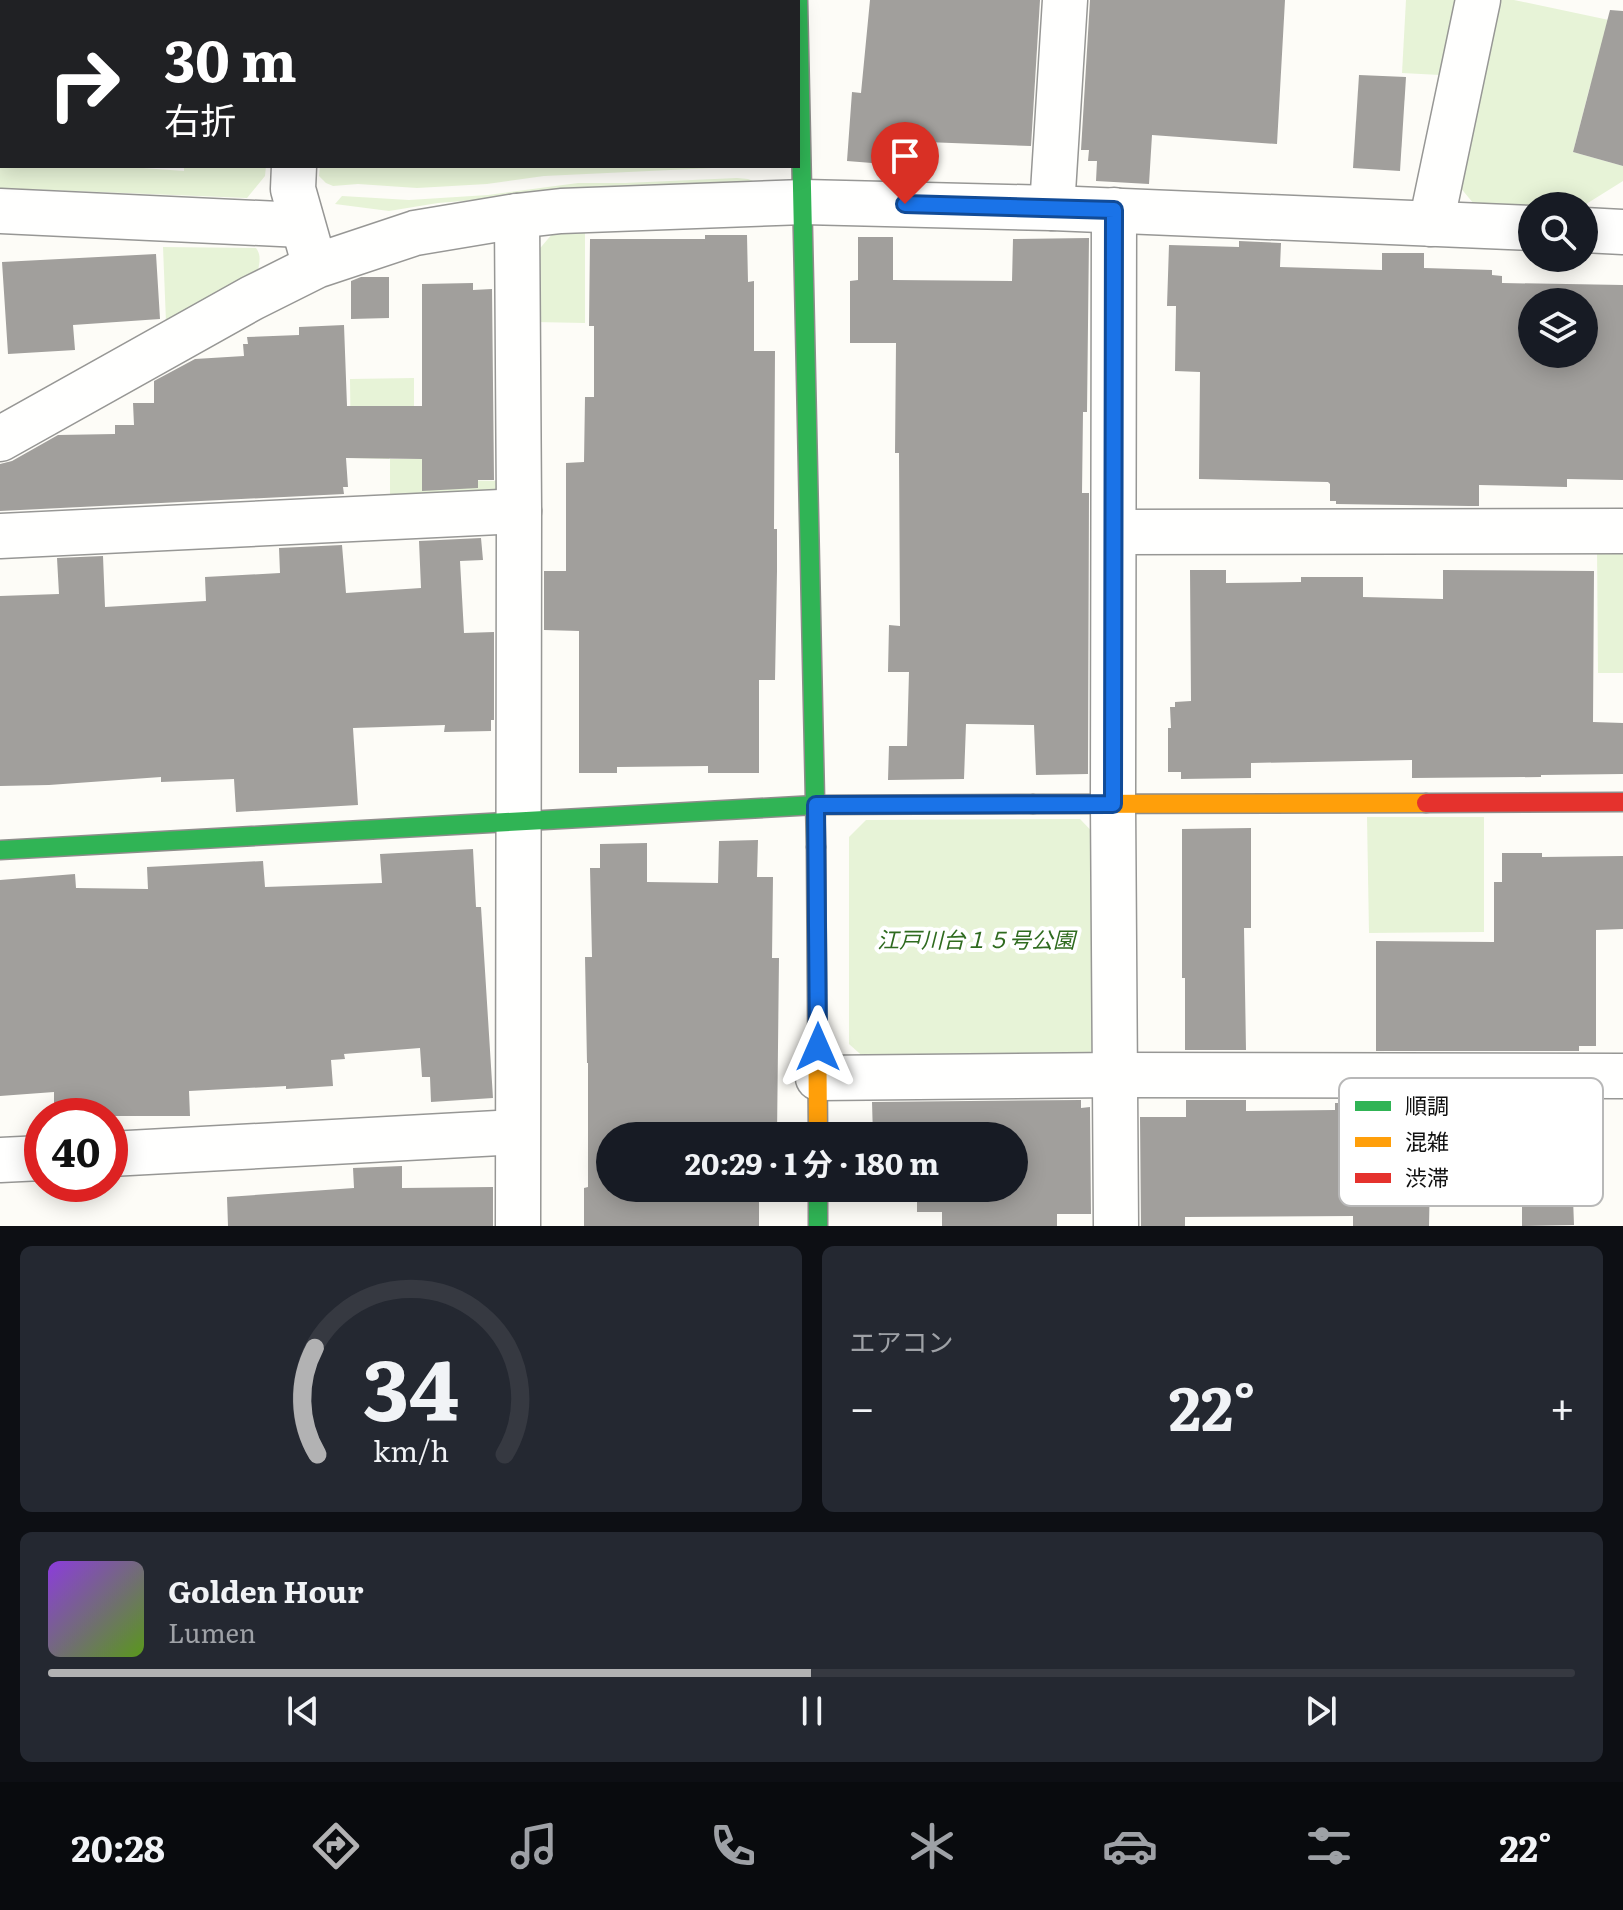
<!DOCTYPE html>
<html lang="ja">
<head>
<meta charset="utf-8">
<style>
  :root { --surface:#171b24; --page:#242831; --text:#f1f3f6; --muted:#9ea1a6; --line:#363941; --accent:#b2b2b3 }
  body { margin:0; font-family:Literata,"Noto Sans JP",serif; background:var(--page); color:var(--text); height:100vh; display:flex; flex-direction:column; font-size:30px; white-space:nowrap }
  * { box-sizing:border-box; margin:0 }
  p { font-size:26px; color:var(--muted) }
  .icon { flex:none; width:44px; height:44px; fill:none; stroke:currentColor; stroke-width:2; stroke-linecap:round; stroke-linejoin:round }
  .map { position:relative; height:1226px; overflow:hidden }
  .side { display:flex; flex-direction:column; gap:20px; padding:20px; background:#0d0f14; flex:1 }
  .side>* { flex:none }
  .hud { position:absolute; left:0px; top:0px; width:800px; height:168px; box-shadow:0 4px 20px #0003; background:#202124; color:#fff; overflow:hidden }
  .controls { position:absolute; left:1518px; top:192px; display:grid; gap:16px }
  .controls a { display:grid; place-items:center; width:80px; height:80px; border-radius:50%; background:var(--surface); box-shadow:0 4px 20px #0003; font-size:40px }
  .speed { position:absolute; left:24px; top:1098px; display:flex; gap:16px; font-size:40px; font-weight:700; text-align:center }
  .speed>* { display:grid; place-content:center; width:104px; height:104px; border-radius:50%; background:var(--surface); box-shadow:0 4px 20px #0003; line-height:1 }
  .speed .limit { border:12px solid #d22; background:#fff; color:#111 }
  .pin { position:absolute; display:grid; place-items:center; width:68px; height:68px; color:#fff; margin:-82px -34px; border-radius:50% 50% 50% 0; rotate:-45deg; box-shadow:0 0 8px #0007 }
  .pin .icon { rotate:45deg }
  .me { position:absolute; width:88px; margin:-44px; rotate:0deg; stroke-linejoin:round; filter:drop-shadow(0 0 6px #0008) }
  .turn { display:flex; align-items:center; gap:28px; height:168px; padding:0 32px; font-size:36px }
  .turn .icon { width:104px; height:104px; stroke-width:2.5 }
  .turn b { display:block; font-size:56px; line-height:68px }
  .big { font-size:60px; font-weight:700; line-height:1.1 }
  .side .card { flex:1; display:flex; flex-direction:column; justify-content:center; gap:12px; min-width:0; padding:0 28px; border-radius:12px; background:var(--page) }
  .side .dial { align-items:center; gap:0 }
  .dial svg { height:208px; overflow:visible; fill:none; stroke:var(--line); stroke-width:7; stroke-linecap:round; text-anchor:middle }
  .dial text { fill:var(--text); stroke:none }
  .song { display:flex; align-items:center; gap:24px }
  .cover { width:96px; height:96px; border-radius:12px; background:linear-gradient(135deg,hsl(270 70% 55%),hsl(90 70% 35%)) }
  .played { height:8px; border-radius:4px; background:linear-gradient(90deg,var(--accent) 50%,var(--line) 50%) }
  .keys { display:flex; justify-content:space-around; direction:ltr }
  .heat { display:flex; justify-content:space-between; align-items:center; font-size:44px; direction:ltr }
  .side .tiles { flex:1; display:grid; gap:20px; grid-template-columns:1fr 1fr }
  .card:last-child { grid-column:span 2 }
  .trip { position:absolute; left:596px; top:1122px; width:432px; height:80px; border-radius:40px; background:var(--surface); box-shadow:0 4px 20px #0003; font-weight:700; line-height:80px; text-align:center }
  .menu { display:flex; height:128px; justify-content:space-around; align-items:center; background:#090b0e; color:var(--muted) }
  .menu .icon { width:56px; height:56px }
  .menu .active { color:var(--accent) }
  .menu b { font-size:36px; color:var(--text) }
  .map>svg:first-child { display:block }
  .green { fill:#e7f3d7 }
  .building { fill:#a19f9c; fill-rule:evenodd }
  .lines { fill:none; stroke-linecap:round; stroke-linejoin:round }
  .street-casing { stroke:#979795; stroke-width:47 }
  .fast-casing { stroke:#8e8d8b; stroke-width:21 }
  .slow-casing { stroke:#8e8d8b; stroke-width:21 }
  .jam-casing { stroke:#8e8d8b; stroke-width:21 }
  .street { stroke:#fffffe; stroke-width:44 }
  .fast { stroke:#30b455; stroke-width:18 }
  .slow { stroke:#ff9f0a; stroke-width:18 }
  .jam { stroke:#e5322d; stroke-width:18 }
  .route-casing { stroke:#114b97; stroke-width:20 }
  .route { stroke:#1a73e8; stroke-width:14 }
  .labels { text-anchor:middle; stroke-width:8; stroke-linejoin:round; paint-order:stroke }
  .park-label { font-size:22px; font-style:italic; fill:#2f6b1f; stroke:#fff }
  .key { fill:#fff; stroke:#b8b8b8; stroke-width:2 }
  .key-label { font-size:22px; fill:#111 }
</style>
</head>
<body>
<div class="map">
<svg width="1623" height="1226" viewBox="0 0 1623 1226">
  <rect width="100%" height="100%" fill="#fdfcf7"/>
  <g class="green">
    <polygon points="1406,0 1457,0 1440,75 1402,73"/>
    <polygon points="1501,0 1514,0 1623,23 1590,86 1573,152 1623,166 1623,181 1583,206 1474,204 1459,186"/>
    <polygon points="0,68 2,68 2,166 115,166 184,171 184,166 266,166 265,176 247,198 0,188"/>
    <polygon points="320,166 357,167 755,166 544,176 487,184 417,188 358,184 333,186 326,183 319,176"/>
    <polygon points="737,178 748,179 756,182 552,194 438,203 389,211 335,204 342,196 409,200 488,195 578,183 625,183"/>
    <polygon points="585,232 585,323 535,322 536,253 553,233"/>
    <path d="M163 247 256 248C261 255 260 261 258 270L166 322Z"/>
    <polygon points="414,378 414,406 389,406 389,459 351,458 350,379"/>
    <polygon points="390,459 422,459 423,480 501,481 501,483 486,499 390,504"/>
    <polygon points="1597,547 1623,547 1623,673 1598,673"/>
    <polygon points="1367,817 1484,817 1484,932 1369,933"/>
    <polygon points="1080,819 1102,842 1103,1038 1082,1061 868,1061 849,1044 849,837 866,820"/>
  </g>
  <g class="building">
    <polygon points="870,0 1040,0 1031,146 899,141 897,165 847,161 852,92 861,93"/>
    <polygon points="1090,0 1285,0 1277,144 1152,135 1149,184 1096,181 1097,161 1088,161 1089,150 1081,150"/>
    <polygon points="1610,10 1623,11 1623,166 1573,152"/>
    <polygon points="1359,75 1406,77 1400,171 1353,168"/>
    <polygon points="705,235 747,235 748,282 754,281 754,351 775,351 774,529 777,529 777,571 775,680 759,680 759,773 708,773 708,766 617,767 617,773 579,773 579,631 544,630 544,571 566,571 566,463 584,462 585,397 594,397 594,326 589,326 590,239 705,239"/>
    <polygon points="858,237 893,237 893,280 1012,281 1013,239 1089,238 1087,412 1083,412 1082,493 1089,493 1088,774 1036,775 1034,725 966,724 964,779 888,780 889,746 907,746 909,672 888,672 889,625 900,626 899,453 895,453 896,343 850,343 850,281 858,280"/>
    <path d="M1239 241 1281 243 1280 267 1382 270V253H1424V268L1492 270V275L1502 276V283L1623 285V480L1567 479V487L1479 485V506H1469L1336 504V501H1330V484L1328 482 1199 479 1200 372 1175 371 1176 306H1167L1169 245 1239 247ZM1532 302H1584V354H1532Z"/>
    <polygon points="156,254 160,319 73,325 75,350 8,354 2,262"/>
    <polygon points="361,277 389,277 389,318 351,319 351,281"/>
    <polygon points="473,283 473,290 492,289 494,480 478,480 478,488 422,491 422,459 346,458 348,487 343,487 344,494 0,511 0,464 12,461 58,435 115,434 115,425 134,425 133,403 154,403 154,381 195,359 244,356 243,344 248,344 247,337 299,335 299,327 344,325 347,406 422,406 422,284"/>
    <polygon points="481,538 483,560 460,561 464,633 494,632 494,720 491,720 491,731 444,732 445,725 353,728 358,805 236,812 234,779 161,782 161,777 49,785 0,786 0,596 59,594 57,558 103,556 105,607 206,601 205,577 280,573 279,548 342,545 346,593 421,588 419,541"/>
    <polygon points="1190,570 1226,570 1226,583 1301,582 1301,577 1363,577 1363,597 1443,599 1443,570 1594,571 1593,722 1623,723 1623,774 1541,775 1541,777 1412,778 1412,760 1251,763 1251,778 1181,779 1181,772 1168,772 1168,728 1171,728 1170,707 1175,707 1175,702 1191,701"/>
    <polygon points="1251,828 1251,928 1244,928 1246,1050 1185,1050 1185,978 1182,978 1182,829"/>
    <polygon points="758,840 757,877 773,877 772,958 779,958 777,1136 610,1136 610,1188 759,1188 759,1226 584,1226 584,1188 588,1187 588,1063 587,1063 585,957 592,957 590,868 600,868 600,844 647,843 647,882 718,883 719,841"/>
    <polygon points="473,849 476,907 481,907 493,1098 431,1102 430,1077 422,1077 420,1048 344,1054 345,1059 331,1060 333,1086 286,1089 286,1086 189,1091 190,1116 63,1116 63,1112 54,1112 54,1092 0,1096 0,880 75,874 76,888 148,889 147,867 263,861 265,887 382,883 380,854"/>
    <polygon points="1502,853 1542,853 1542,857 1623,856 1623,929 1596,930 1596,1046 1579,1046 1579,1051 1376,1051 1376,941 1494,942 1494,882 1502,882"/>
    <polygon points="1081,1100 1081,1108 1090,1107 1091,1214 1057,1214 1057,1226 942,1226 942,1212 917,1212 917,1188 1014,1188 1014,1136 873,1136 872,1102"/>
    <polygon points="1186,1100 1246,1100 1246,1111 1335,1110 1335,1103 1376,1103 1376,1101 1579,1101 1580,1198 1573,1198 1574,1225 1522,1226 1522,1164 1434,1165 1434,1178 1430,1177 1429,1226 1353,1226 1353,1216 1185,1217 1185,1226 1141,1226 1140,1117 1186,1117"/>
    <polygon points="402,1166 402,1188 493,1187 493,1226 228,1226 227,1197 354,1188 353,1168"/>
  </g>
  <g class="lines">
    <defs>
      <g id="street">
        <polyline points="71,2 71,0"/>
        <polyline points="304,2 304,0"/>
        <polyline points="0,47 2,47"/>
        <polyline points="294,166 293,189 310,249"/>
        <polyline points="1052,208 1065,0"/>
        <polyline points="1114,210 1113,804 1116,1226"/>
        <polyline points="0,211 301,225"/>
        <polyline points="517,216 519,511 518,1226"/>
        <polyline points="1431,224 1478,0"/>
        <polyline points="1584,230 1623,232"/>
        <polyline points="0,439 252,298 316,266 415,233 517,216 561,211 804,202 1052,208 1532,228"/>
        <polyline points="1115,532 1623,531"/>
        <polyline points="0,536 519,511"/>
        <polyline points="818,1078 1115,1075 1623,1076"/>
        <polyline points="110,1154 517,1132"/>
        <polyline points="0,1160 42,1158"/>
      </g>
      <g id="fast">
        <polyline points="798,0 816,847"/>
        <polyline points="0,850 816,805 1033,804"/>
        <polyline points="818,1188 818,1226"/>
      </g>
      <g id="slow">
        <polyline points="1033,804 1426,803"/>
        <polyline points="816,847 818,1136"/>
      </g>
      <polyline id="jam" points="1426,803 1623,802"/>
    </defs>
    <use href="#street" class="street-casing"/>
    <use href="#fast" class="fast-casing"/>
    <use href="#slow" class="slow-casing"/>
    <use href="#jam" class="jam-casing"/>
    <use href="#street" class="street"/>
    <use href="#fast" class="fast"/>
    <use href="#slow" class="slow"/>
    <use href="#jam" class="jam"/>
  </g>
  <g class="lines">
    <defs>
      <polyline id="route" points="818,1047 816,805 1113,804 1114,210 905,204"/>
    </defs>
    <use href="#route" class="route-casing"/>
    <use href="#route" class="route"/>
  </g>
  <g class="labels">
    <g class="park-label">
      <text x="976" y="948">江戸川台１５号公園</text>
    </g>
  </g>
  <rect x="1339" y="1078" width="264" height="128" rx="12" class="key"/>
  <rect x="1355" y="1101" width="36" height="10" fill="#30b455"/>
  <rect x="1355" y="1137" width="36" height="10" fill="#ff9f0a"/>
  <rect x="1355" y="1173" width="36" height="10" fill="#e5322d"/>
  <g class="key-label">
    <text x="1405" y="1114">順調</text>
    <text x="1405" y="1150">混雑</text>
    <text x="1405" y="1186">渋滞</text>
  </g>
</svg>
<div class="controls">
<a><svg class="icon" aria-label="search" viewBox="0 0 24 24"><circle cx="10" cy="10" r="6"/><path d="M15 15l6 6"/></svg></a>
<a><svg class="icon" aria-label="layers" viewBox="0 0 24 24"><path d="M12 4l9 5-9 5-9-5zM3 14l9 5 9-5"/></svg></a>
</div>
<div class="speed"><div class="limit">40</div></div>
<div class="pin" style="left:905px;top:204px;background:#d93025"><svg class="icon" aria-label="arrive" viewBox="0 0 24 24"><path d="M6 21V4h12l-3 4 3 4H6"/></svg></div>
<svg class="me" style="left:818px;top:1047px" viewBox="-20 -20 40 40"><path d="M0-17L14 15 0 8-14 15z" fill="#1a73e8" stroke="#fff" stroke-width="4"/></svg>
<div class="trip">20:29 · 1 分 · 180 m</div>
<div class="hud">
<div class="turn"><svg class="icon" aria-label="right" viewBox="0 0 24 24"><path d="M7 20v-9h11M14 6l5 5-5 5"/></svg><div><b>30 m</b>右折</div></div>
</div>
</div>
<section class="side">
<div class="tiles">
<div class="card dial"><svg viewBox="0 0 100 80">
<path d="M14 69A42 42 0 1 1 86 69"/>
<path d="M14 69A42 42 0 0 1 13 28" stroke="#b2b2b3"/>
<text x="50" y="56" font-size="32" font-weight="700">34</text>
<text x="50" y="72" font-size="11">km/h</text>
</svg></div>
<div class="card"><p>エアコン</p>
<div class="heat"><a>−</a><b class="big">22°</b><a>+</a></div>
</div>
<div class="card">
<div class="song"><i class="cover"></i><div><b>Golden Hour</b><p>Lumen</p></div></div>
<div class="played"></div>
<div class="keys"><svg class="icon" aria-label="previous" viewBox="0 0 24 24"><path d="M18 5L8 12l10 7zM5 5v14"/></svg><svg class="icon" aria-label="pause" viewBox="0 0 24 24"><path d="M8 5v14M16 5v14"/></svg><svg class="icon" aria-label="next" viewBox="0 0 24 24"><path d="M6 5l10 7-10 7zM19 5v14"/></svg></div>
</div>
</div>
</section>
<nav class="menu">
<b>20:28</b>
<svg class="icon active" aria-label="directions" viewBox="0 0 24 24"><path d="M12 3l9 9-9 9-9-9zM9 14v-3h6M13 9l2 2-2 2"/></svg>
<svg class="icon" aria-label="music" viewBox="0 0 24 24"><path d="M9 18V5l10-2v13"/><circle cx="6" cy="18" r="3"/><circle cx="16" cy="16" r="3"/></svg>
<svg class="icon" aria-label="phone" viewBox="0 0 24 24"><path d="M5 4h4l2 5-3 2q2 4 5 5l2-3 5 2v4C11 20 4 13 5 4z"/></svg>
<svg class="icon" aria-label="climate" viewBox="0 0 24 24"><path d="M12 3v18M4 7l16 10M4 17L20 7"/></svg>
<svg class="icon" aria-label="car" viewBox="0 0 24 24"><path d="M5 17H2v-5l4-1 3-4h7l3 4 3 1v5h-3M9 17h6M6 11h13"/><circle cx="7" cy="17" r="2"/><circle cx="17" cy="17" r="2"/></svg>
<svg class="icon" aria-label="filters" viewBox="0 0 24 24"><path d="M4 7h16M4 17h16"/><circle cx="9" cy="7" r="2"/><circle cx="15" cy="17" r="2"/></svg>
<b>22°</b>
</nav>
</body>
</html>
